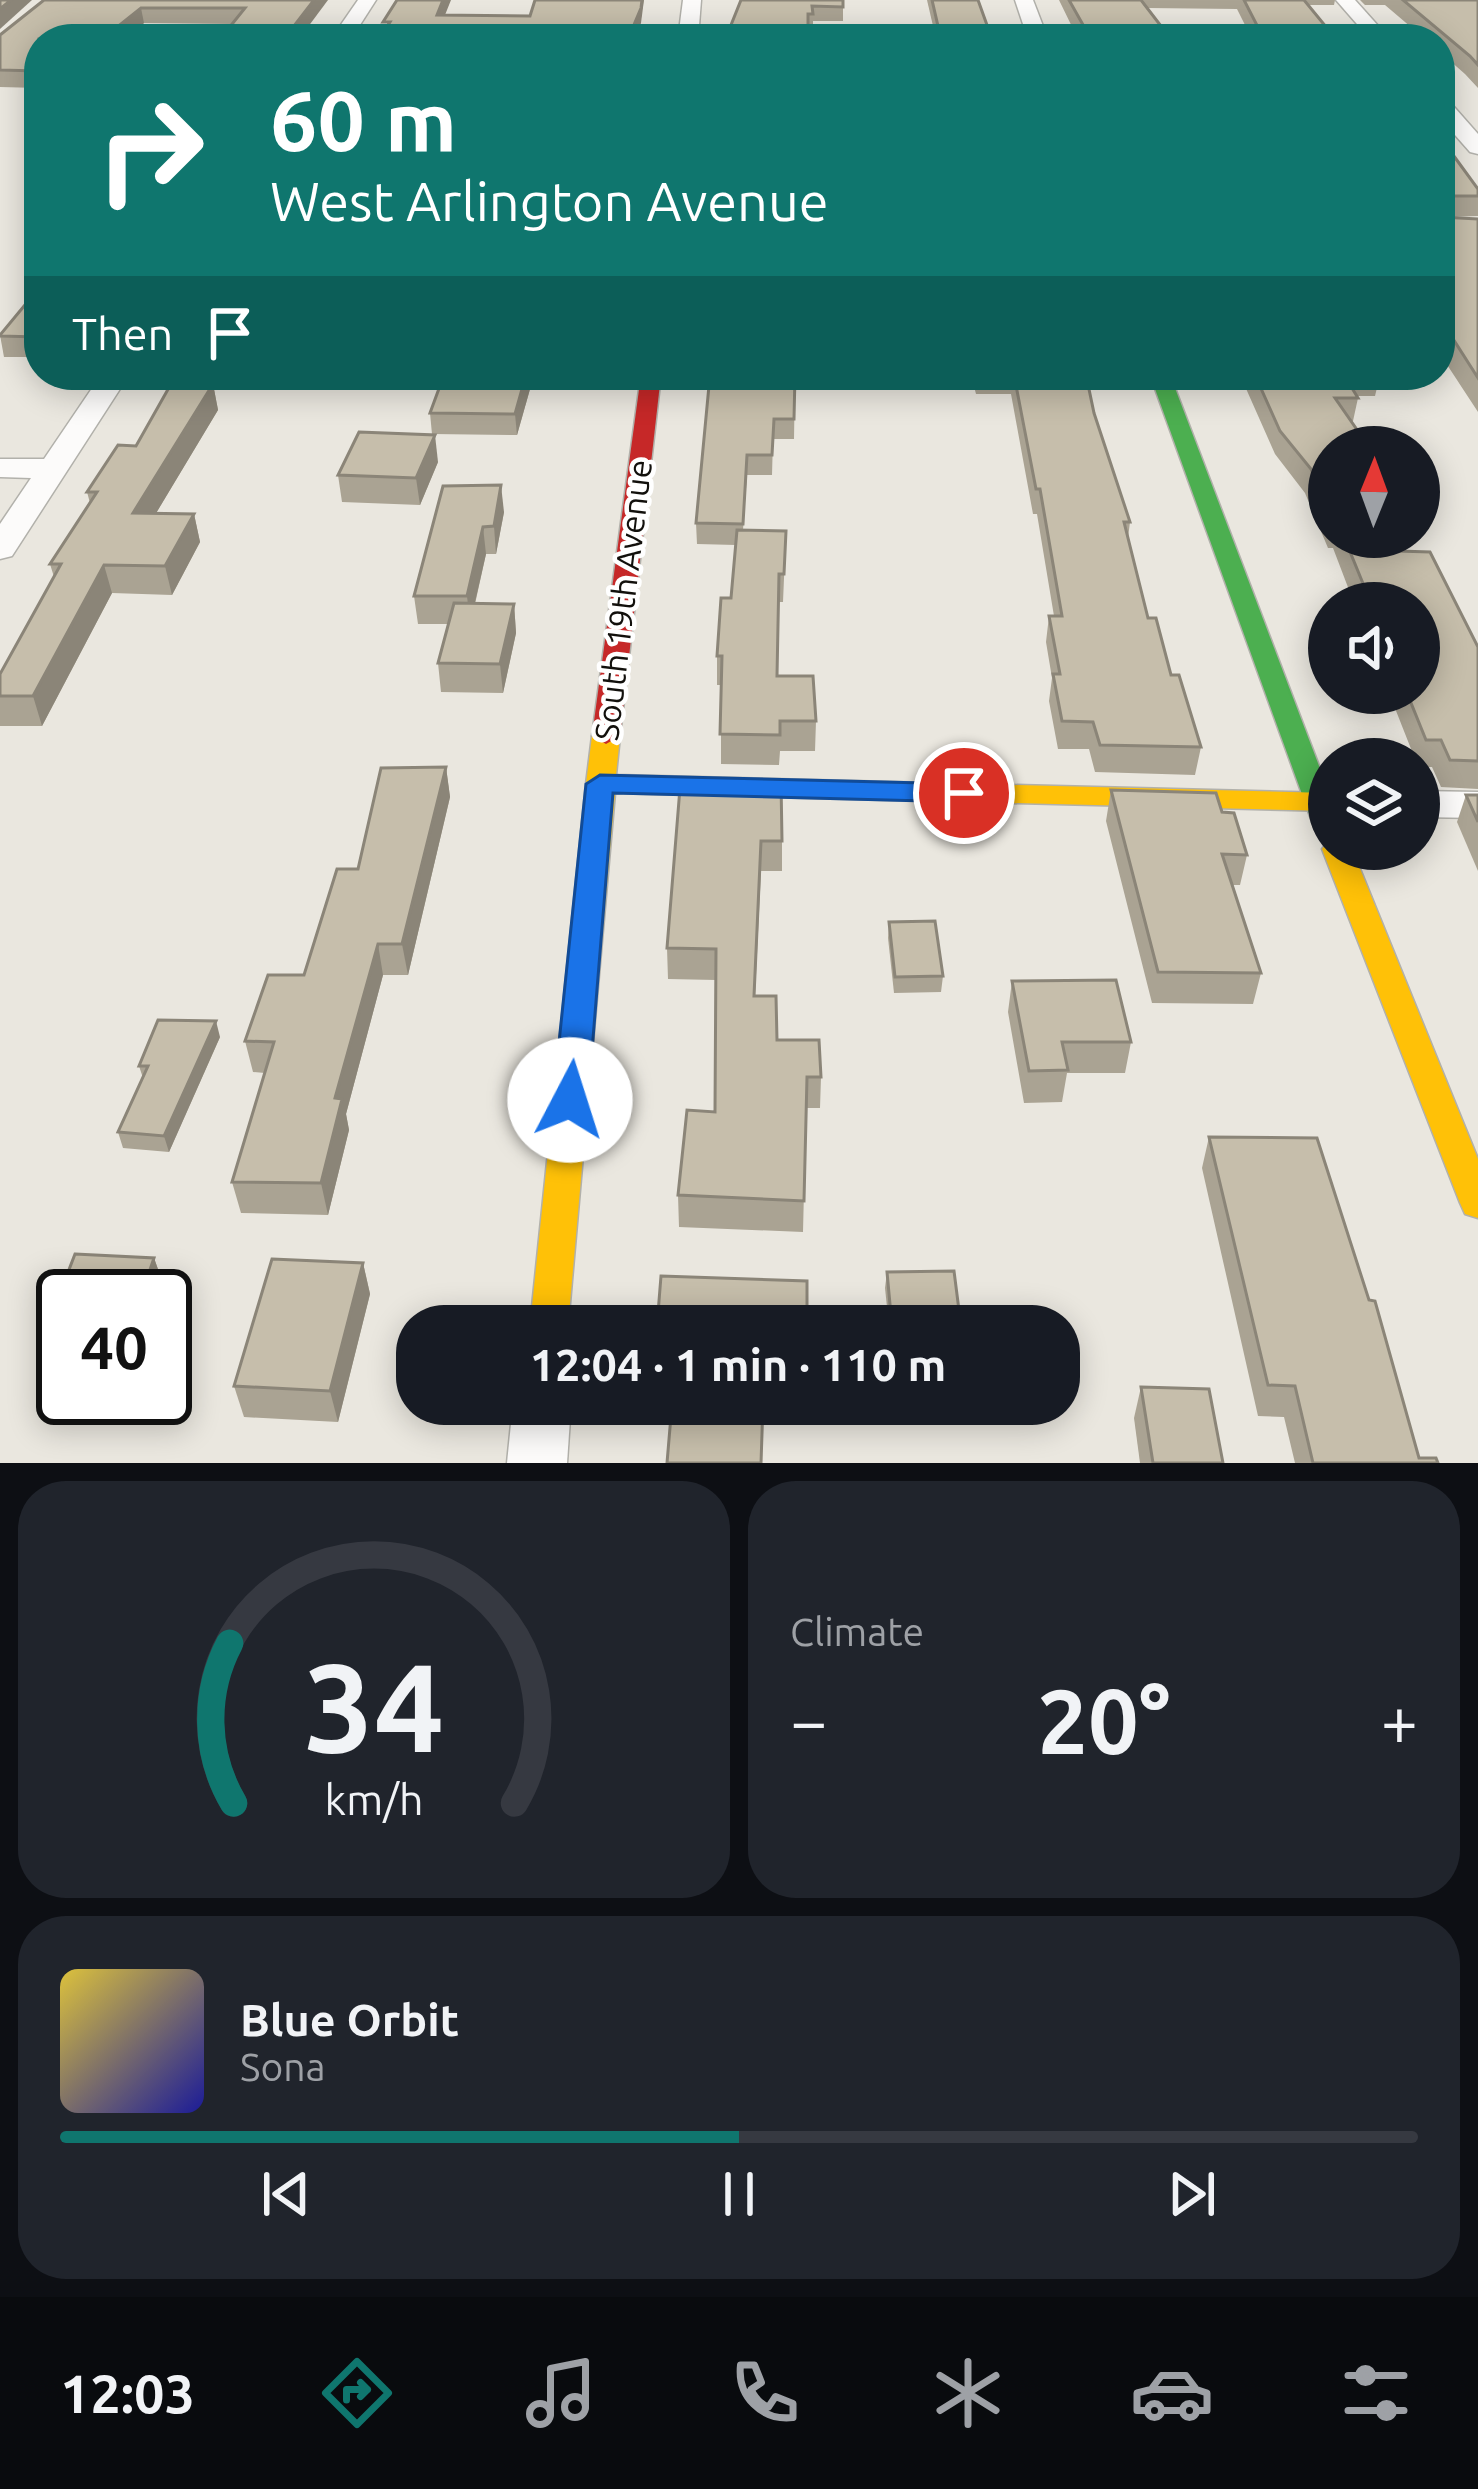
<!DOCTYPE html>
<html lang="en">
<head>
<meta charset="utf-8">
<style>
  :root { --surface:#171b24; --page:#20242c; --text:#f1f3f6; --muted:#9ea1a6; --line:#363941; --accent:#0f766e }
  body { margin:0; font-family:Ubuntu,sans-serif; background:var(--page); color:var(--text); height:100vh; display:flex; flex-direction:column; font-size:45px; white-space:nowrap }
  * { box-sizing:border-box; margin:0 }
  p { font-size:39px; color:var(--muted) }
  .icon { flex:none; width:66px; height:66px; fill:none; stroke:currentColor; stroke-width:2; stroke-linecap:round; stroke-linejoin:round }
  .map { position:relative; height:1463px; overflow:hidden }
  .panel { display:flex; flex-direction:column; gap:18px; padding:18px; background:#0d0f14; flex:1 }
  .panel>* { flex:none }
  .top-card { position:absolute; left:24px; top:24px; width:1431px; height:366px; border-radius:48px; box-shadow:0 6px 30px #0003; background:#0f766e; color:#fff; overflow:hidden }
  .needle { width:78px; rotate:1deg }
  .fabs { position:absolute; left:1308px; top:426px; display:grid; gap:24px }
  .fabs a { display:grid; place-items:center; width:132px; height:132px; border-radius:50%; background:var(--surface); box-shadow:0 6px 30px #0003; font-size:60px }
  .speed { position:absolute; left:36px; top:1269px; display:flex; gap:24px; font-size:60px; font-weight:700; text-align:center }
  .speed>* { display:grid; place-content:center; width:156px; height:156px; border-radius:50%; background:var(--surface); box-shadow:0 6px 30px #0003; line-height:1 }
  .speed .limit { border:6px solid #111; border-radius:18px; background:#fff; color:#111 }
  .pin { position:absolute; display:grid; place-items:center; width:102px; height:102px; color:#fff; margin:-51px; border:6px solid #fff; border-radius:50%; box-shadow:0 3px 12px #0007 }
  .me { position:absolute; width:132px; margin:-66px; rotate:5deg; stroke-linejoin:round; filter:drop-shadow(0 0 9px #0008) }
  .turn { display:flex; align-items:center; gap:42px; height:252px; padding:0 48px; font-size:54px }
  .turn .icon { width:156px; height:156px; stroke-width:2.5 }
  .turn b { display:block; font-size:84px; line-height:102px }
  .then { display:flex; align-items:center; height:114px; padding:0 48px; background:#0003; gap:24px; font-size:45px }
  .big { font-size:90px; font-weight:700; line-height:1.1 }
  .panel .card { flex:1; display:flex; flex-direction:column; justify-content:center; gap:18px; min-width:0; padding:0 42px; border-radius:48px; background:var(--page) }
  .panel .dial { align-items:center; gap:0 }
  .dial svg { height:312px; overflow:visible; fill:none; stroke:var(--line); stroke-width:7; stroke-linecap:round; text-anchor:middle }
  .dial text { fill:var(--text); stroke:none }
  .song { display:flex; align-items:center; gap:36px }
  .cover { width:144px; height:144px; border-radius:18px; background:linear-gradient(135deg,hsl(50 70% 55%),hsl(240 70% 35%)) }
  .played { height:12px; border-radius:6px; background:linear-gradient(90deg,var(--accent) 50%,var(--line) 50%) }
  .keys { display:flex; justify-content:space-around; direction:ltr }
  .heat { display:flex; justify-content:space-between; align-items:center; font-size:66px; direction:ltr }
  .panel .tiles { flex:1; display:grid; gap:18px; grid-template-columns:1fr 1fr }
  .card:last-child { grid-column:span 2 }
  .trip { position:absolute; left:396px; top:1305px; width:684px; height:120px; border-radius:48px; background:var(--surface); box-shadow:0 6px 30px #0003; font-weight:700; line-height:120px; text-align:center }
  .tabs { display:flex; height:192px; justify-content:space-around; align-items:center; background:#090b0e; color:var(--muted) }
  .tabs .icon { width:84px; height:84px }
  .tabs .active { color:var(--accent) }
  .tabs b { font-size:54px; color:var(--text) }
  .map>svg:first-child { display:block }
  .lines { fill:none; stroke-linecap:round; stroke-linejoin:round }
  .street-casing { stroke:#b2b1ab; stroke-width:3 }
  .fast-casing { stroke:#b2b1ab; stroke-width:3 }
  .slow-casing { stroke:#b2b1ab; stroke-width:3 }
  .jam-casing { stroke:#b2b1ab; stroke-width:3 }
  .street { fill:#fcfbfa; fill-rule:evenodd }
  .fast { fill:#4caf50; fill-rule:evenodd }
  .slow { fill:#ffc107; fill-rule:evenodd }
  .jam { fill:#c62828; fill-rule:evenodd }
  .wall { fill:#aaa393 }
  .shaded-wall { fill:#8b8578 }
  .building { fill:#c6beab; stroke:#8b8578; stroke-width:3 }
  .route { fill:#1a73e8; stroke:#114b97; stroke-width:3 }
  .labels { text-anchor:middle; stroke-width:9; stroke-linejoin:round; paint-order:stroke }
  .street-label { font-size:33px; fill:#12100c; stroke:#fff }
</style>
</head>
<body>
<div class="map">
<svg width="1478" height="1463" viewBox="0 0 1478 1463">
  <rect width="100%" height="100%" fill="#eae7df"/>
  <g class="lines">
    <defs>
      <g id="street">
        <polygon points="358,0 376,0 351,39 331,39"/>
        <polygon points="683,0 701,0 698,39 678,39"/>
        <polygon points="1015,0 1033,0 1048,39 1028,39"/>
        <polygon points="1336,0 1355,0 1390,39 1370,39"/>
        <polygon points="1440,99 1448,100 1478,134 1478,154 1470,152 1440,118"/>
        <polygon points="101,375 129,375 12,556 0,559 0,524 31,478 0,477 0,459 44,459"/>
        <polygon points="1419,791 1478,792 1478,818 1419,817"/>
        <polygon points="513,1404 571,1404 567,1463 507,1463"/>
      </g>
      <polygon id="fast" points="1150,375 1170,375 1329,792 1329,840 1315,830"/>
      <g id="slow">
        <polygon points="606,728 620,736 616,775 1329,793 1329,811 615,793 568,1326 530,1326 586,784 592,736"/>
        <polygon points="1329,841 1329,849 1352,849 1478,1159 1478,1218 1465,1214 1460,1203 1322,849"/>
      </g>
      <polygon id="jam" points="641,375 661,375 620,736 606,744 592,736"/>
    </defs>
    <use href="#street" class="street-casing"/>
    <use href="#fast" class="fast-casing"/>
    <use href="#slow" class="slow-casing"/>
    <use href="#jam" class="jam-casing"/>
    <use href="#street" class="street"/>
    <use href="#fast" class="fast"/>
    <use href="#slow" class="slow"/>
    <use href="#jam" class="jam"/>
  </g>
  <g class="wall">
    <polygon points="44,0 328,0 232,24 144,23 125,39 39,39 39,88 0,87 0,35"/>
    <polygon points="843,0 843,21 813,21 813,29 731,25"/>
    <polygon points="927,0 978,0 992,39 936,39"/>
    <polygon points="1059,0 1335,0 1334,5 1308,5 1336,39 1252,39 1237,9 1147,8 1171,39 1078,39"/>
    <polygon points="1360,0 1478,0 1478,88 1465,74 1440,52 1440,39 1425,39 1385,5 1365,5"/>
    <polygon points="1440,137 1478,189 1478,216 1446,217 1478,219 1478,412 1440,354"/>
    <polygon points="39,288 39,357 4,357 0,335"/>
    <polygon points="444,375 534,375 517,435 432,434 430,413"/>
    <polygon points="795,375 794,439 773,439 772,475 747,475 743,530 786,531 783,602 779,602 777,676 816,721 815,751 780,751 779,765 721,764 721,685 717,685 717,656 731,598 736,545 697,544 696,523"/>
    <polygon points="971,375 1086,375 1094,413 1130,522 1128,538 1148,618 1201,747 1195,775 1095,772 1089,749 1058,749 1049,701 1052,678 1046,642 1049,616 1054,616 1037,514 1033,514 1011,394 976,394"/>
    <polygon points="1240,375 1380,375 1375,396 1357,396 1358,398 1353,421 1329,447 1329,537 1391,537 1398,551 1478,647 1478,789 1441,787 1432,767 1419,767 1419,759 1415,759 1389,693 1419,693 1419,603 1354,603 1333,548 1328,548 1305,493 1275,454"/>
    <polygon points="213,384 218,410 156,513 194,514 200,542 172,595 112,593 42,726 0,726 0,674 54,577 50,564 90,503 87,492 136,446"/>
    <polygon points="438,462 420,505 342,502 338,475"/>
    <polygon points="443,486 504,512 496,554 486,554 475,604 514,604 516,633 503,693 441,692 438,663 448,624 418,624 414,596"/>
    <polygon points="446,767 450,797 408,975 383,975 346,1114 349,1130 328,1215 241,1213 232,1182 265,1073 253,1072 245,1041 304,975 358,869"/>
    <polygon points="680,788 782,841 782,871 761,871 755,996 777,1040 821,1077 820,1108 806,1108 803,1232 679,1227 678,1195 715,1112 716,980 668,979 667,948"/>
    <polygon points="1111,790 1222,812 1247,855 1240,885 1232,885 1261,973 1253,1004 1152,1003 1106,821"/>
    <polygon points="1466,795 1478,795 1478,871 1457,822"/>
    <polygon points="889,922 943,976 941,992 894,993 888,938"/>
    <polygon points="1012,981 1131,1042 1125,1073 1067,1073 1062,1102 1024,1103 1008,1012"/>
    <polygon points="220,1037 169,1152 123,1148 118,1132 143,1078 139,1066"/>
    <polygon points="1209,1137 1419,1458 1438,1463 1295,1463 1284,1417 1258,1416 1202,1168"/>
    <polygon points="75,1254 154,1258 165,1289 162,1296 63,1296 63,1371 55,1371 42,1340"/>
    <polygon points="363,1263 370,1294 338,1422 244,1417 234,1386"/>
    <polygon points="887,1272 961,1326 889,1326 885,1288"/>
    <polygon points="1141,1387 1223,1463 1140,1463 1134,1418"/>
  </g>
  <g class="shaded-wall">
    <polygon points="11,0 32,0 0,29 0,9"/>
    <polygon points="314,0 328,0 299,39 284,39"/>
    <polygon points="443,0 451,0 439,30 437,15"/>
    <polygon points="642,0 644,0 641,23 635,39 628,39"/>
    <polygon points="141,8 144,23 125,39 106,39 106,36"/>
    <polygon points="526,375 534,375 517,435 515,414"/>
    <polygon points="213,384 218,410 140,540 133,513"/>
    <polygon points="435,435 438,462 420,505 416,478"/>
    <polygon points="501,485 504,512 496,554 494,526"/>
    <polygon points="194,514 200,542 172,595 165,566"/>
    <polygon points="483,527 486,554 470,624 467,596"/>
    <polygon points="104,565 112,593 42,726 33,696"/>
    <polygon points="514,604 516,633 503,693 500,664"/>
    <polygon points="446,767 450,797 408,975 402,944"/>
    <polygon points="378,944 383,975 346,1114 349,1130 328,1215 321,1183 335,1098"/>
    <polygon points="216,1021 220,1037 169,1152 164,1136"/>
    <polygon points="154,1258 165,1289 162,1296 141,1296"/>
    <polygon points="363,1263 370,1294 338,1422 330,1391"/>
  </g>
  <g class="building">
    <polygon points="0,0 11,0 0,9"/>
    <polygon points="44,0 314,0 284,39 220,39 245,8 141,8 106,36 81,36 78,39 39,39 39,71 0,70 0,35"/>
    <polygon points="397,0 443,0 437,15 530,16 535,0 642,0 641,8 628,39 379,39 390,22 383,22"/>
    <polygon points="741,0 843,0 843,7 812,6 813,14 808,14 808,39 731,39 731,25"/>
    <polygon points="932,0 978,0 992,39 941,39"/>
    <polygon points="1069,0 1141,0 1171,39 1091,39"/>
    <polygon points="1244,0 1304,0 1336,39 1264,39"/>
    <polygon points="1403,0 1478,0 1478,65 1470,56"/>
    <polygon points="1440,137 1478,189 1478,196 1442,196 1442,217 1478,219 1478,378 1448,331 1440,330 1440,265 1452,265 1440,247"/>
    <polygon points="39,288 39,337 0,336 0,335"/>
    <polygon points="444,375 526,375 515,414 430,413"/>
    <polygon points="710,375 795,375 794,419 774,419 772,455 747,455 743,524 696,523"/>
    <polygon points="1014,375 1086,375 1094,413 1130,522 1124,522 1148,618 1156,618 1171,675 1179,675 1201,747 1100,745 1093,722 1062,721 1053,674 1060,674 1049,616 1062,616 1040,489 1036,489"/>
    <polygon points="1255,375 1344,375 1358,398 1335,398 1369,447 1329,447 1329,512 1311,469 1280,431"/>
    <polygon points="171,384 213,384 133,513 194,514 165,566 104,565 33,696 0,696 0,674 61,564 50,564 97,492 87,492 118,445 136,446"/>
    <polygon points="359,432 435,435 416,478 338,475"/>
    <polygon points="501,485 494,526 483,527 467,596 414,596 443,486"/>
    <polygon points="737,530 786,531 784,574 779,574 777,676 813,676 816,721 780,721 780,735 720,734 722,656 717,656 721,598 731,598"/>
    <polygon points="1344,537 1391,537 1398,551 1430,552 1478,647 1478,761 1450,760 1441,740 1426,740 1407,693 1419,693 1419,603 1371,603"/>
    <polygon points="454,603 514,604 500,664 438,663"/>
    <polygon points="446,767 402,944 378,944 335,1098 342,1099 321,1183 232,1182 274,1042 245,1041 268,975 304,975 337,869 358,869 381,768"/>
    <polygon points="719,781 781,782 782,841 761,841 754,996 776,996 777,1040 819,1040 821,1077 807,1077 804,1201 678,1195 687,1110 715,1112 716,949 667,948 680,788 719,788"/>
    <polygon points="1111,790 1216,793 1222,812 1234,813 1247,855 1222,854 1261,973 1158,972"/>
    <polygon points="1466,795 1478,795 1478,822"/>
    <polygon points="935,921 943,976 895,977 889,922"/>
    <polygon points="1116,980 1131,1042 1062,1042 1068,1070 1029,1071 1012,981"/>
    <polygon points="158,1020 216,1021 164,1136 118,1132 148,1066 139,1066"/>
    <polygon points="1209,1137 1317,1138 1369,1300 1375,1301 1419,1458 1436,1458 1438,1463 1313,1463 1295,1386 1268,1385"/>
    <polygon points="75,1254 154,1258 141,1296 63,1296 63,1341 42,1340"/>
    <polygon points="272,1259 363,1263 330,1391 234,1386"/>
    <polygon points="954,1271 961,1326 892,1326 887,1272"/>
    <polygon points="661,1276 807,1281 807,1326 657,1326"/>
    <polygon points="1141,1387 1209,1389 1223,1463 1153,1463"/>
    <polygon points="672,1404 763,1404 761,1463 667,1463"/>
  </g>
  <polygon class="route" points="600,775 964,784 979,793 964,802 613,793 588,1100 583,1110 570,1114 558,1110 553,1100 586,784"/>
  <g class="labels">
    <g class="street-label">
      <text transform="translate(623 600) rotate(-83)" y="12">South 19th Avenue</text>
    </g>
  </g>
</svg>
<div class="fabs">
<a><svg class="needle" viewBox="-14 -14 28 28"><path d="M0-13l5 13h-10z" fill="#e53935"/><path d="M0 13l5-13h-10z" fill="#9ea1a6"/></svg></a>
<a><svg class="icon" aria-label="sound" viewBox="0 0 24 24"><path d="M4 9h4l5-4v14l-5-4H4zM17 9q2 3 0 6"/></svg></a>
<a><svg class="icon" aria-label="layers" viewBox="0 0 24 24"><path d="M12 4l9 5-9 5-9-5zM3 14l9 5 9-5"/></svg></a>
</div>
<div class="speed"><div class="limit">40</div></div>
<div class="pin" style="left:964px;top:793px;background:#d93025"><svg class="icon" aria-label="arrive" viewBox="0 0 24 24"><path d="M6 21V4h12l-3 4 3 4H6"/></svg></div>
<svg class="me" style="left:570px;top:1100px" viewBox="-20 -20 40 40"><circle r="19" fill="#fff"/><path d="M0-13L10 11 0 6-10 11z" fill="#1a73e8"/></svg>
<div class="trip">12:04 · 1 min · 110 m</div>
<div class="top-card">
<div class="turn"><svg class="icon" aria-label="right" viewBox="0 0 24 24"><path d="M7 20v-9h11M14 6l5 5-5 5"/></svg><div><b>60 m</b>West Arlington Avenue</div></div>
<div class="then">Then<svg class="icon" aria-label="arrive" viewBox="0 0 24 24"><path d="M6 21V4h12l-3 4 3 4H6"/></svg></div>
</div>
</div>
<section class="panel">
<div class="tiles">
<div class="card dial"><svg viewBox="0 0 100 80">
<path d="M14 69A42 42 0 1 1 86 69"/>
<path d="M14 69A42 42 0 0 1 13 28" stroke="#0f766e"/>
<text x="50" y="56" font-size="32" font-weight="700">34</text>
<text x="50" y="72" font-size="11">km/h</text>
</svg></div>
<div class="card"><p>Climate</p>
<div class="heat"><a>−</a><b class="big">20°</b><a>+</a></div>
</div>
<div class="card">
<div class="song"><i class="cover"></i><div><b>Blue Orbit</b><p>Sona</p></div></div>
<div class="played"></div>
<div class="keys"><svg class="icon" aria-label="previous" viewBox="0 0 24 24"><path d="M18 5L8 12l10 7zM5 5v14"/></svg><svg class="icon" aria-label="pause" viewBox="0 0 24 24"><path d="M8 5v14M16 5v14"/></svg><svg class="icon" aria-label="next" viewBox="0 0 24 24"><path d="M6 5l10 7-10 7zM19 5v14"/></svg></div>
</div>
</div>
</section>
<nav class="tabs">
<b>12:03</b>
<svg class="icon active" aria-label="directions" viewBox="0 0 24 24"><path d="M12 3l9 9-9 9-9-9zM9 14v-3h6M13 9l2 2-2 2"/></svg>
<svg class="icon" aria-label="music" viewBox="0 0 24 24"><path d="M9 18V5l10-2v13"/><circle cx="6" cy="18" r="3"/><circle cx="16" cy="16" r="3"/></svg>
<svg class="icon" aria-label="phone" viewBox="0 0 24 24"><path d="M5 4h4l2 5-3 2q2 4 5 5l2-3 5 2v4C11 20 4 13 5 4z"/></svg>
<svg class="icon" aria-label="climate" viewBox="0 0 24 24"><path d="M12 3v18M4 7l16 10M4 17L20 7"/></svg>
<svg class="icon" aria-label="car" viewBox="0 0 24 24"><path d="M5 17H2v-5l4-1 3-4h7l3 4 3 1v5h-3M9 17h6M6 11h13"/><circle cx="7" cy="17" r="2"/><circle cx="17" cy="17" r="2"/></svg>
<svg class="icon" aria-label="filters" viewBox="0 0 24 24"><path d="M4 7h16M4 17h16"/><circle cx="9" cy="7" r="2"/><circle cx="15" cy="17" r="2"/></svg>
</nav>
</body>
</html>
